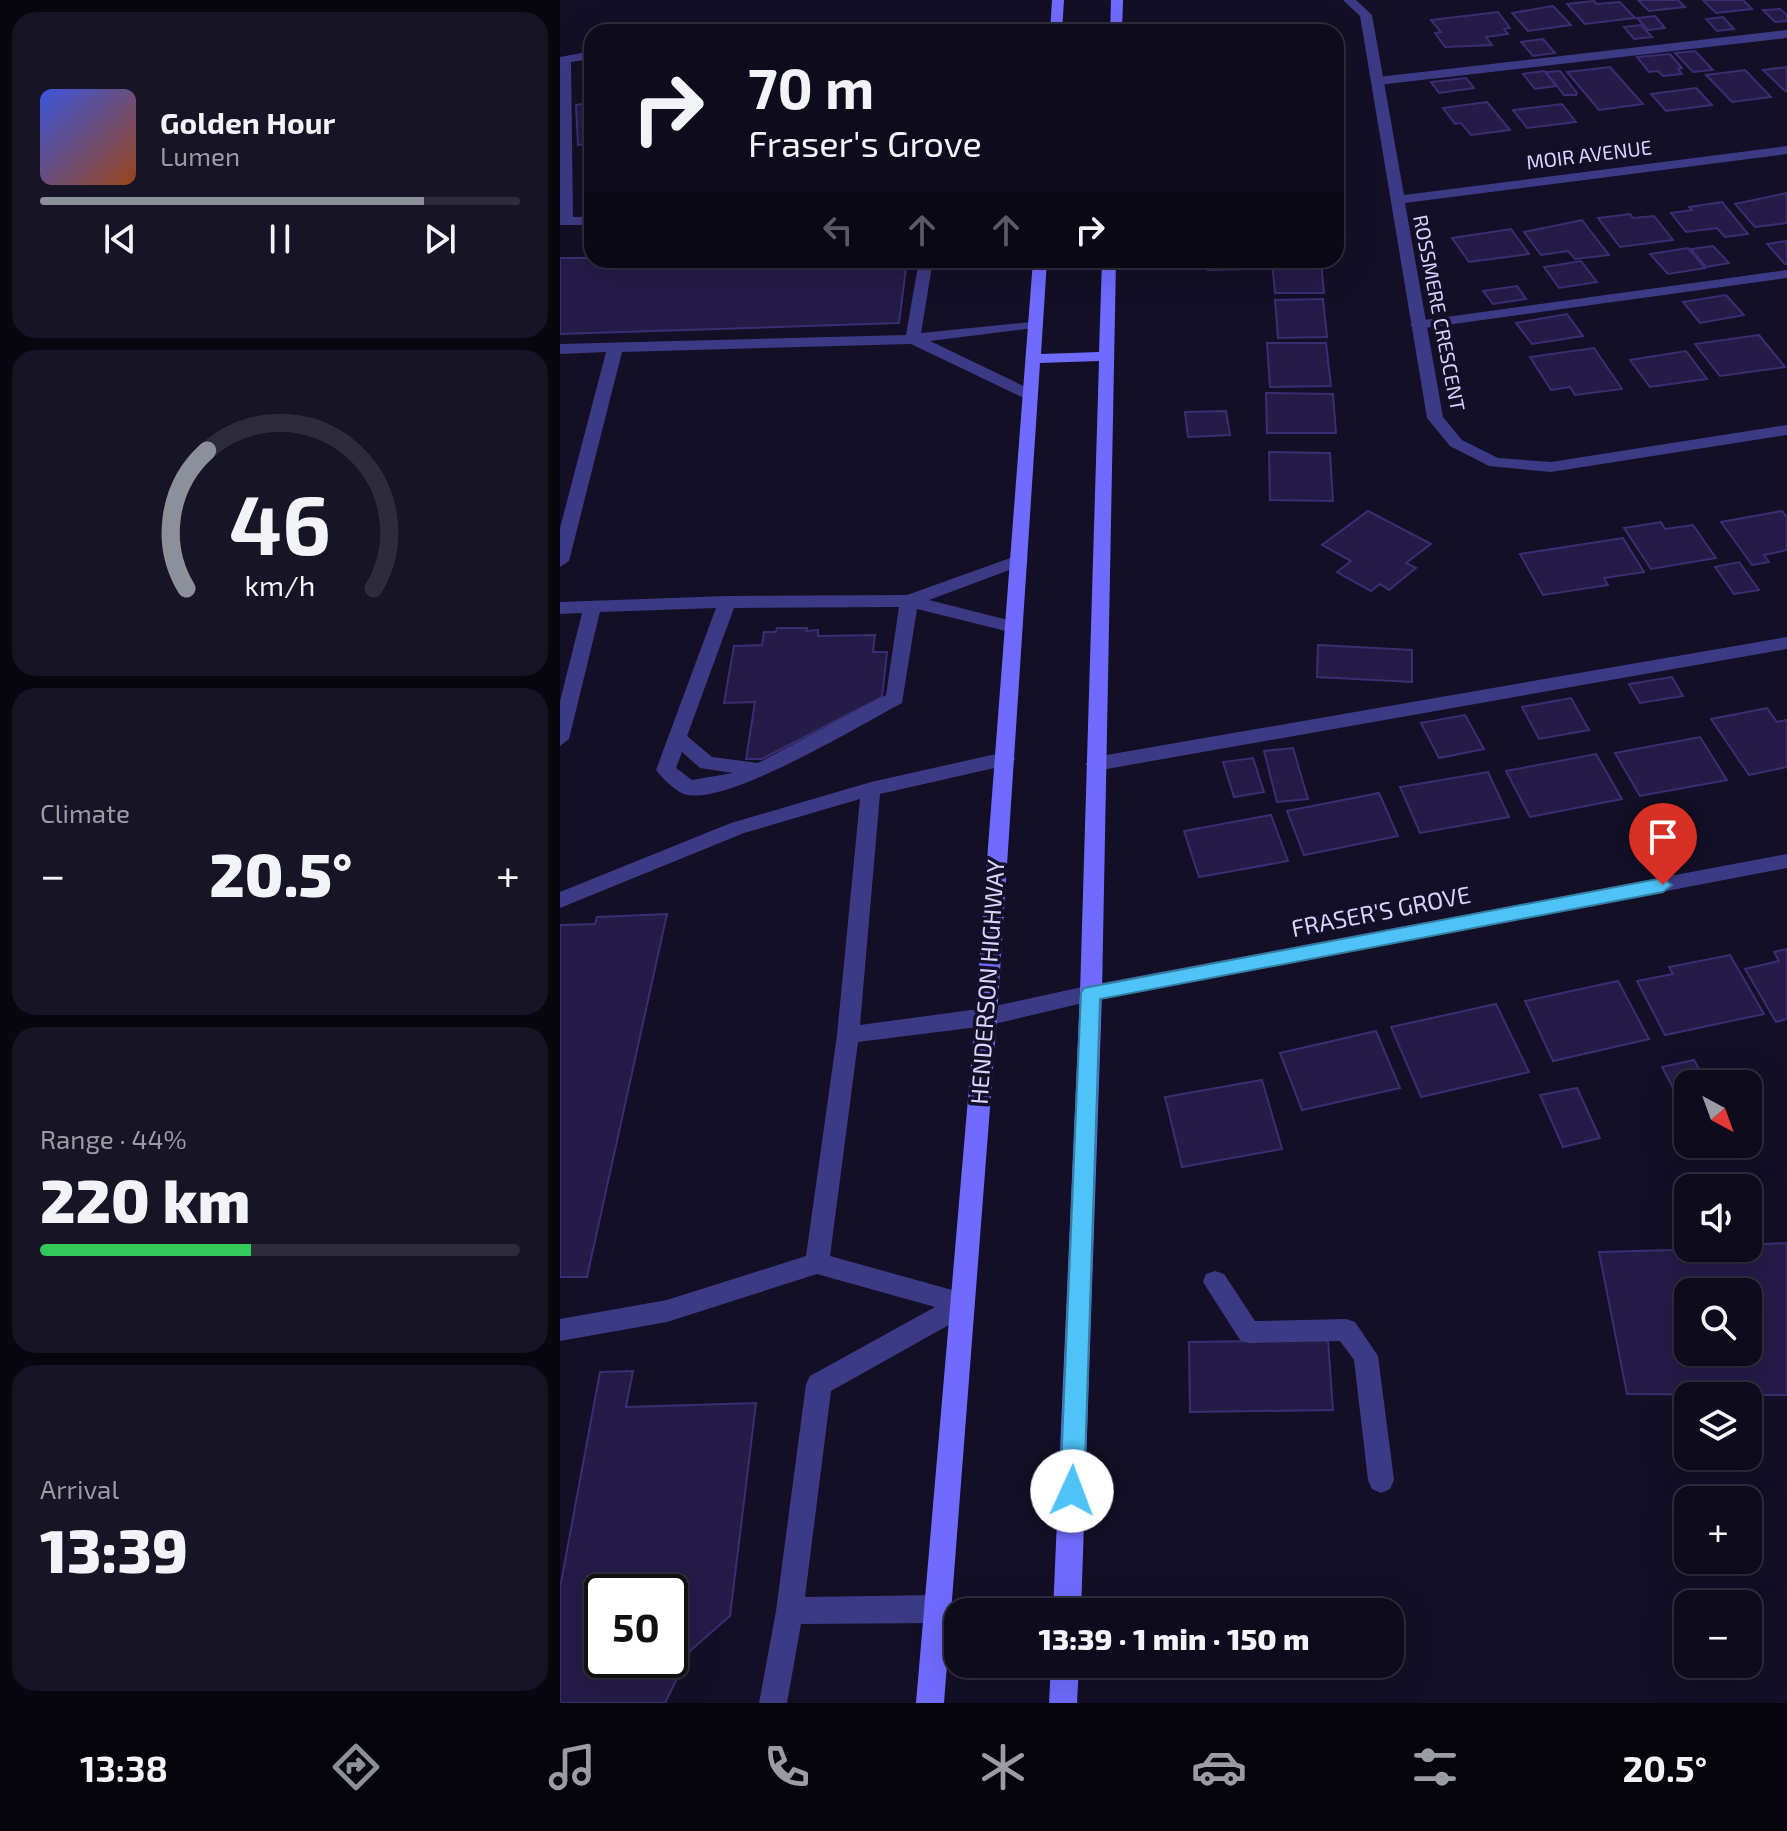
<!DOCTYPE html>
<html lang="en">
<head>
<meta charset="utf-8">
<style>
  :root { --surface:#0e0b1c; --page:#171425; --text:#f1f3f6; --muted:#9b9ba3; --line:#2e2b3b; --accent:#8c9099 }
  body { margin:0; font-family:"Exo 2",sans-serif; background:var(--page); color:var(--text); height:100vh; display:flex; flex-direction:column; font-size:30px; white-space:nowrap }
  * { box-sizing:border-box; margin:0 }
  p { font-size:26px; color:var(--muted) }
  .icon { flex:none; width:44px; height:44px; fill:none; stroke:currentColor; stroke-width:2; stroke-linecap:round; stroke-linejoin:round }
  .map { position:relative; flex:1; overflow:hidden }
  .drawer { display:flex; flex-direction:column; gap:12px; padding:12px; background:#08060f; width:560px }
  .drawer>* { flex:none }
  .hud { position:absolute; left:24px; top:24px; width:760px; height:244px; border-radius:24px; box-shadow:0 8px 32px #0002,0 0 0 2px var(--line); background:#0e0b1c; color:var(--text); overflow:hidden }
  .needle { width:52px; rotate:139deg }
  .controls { position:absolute; left:1114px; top:1070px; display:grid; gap:16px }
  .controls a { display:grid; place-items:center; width:88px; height:88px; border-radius:16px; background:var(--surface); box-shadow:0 8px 32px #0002,0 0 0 2px var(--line); font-size:40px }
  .speed { position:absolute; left:24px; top:1574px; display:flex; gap:16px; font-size:40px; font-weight:700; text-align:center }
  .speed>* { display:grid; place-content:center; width:104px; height:104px; border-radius:50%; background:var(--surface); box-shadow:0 8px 32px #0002,0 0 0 2px var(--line); line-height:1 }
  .speed .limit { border:4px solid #111; border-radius:12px; background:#fff; color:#111 }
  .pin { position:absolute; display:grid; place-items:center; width:68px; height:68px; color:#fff; margin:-82px -34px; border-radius:50% 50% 50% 0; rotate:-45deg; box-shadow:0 0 8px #0007 }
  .pin .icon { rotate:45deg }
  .me { position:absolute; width:88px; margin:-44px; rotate:2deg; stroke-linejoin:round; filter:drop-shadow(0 0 6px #0008) }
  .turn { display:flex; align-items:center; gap:28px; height:168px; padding:0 32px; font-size:36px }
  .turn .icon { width:104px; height:104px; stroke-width:2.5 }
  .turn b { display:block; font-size:56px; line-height:68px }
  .lanes { display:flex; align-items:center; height:76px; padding:0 32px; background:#0003; justify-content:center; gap:40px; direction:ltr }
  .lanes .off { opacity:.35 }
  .big { font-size:60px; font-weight:800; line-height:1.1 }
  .drawer .tile { flex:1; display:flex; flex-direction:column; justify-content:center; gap:12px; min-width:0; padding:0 28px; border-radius:24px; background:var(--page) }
  .drawer .dial { align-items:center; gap:0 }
  .dial svg { height:208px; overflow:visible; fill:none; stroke:var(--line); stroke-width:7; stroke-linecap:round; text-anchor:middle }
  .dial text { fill:var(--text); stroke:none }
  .song { display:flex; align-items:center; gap:24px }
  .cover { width:96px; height:96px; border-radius:12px; background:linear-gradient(135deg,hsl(230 70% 55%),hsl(20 70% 35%)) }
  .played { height:8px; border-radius:4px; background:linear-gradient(90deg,var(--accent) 80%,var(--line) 80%) }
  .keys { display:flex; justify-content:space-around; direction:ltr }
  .heat { display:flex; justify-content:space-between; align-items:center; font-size:44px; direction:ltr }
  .charge { height:12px; border-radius:6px; background:linear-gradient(90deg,#34c759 44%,var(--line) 0) }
  .trip { position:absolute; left:384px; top:1598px; width:460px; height:80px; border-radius:24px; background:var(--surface); box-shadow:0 8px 32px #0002,0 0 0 2px var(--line); font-weight:800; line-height:80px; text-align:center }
  .menu { display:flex; height:128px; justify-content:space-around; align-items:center; background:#06040b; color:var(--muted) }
  .menu .icon { width:56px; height:56px }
  .menu .active { color:var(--accent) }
  .menu b { font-size:36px; color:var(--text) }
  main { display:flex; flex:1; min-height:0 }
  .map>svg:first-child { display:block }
  .building { fill:#241b47; stroke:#3b2d73; stroke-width:2; fill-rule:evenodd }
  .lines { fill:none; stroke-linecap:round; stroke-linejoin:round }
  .service { fill:#3d3a85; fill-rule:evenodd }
  .minor { fill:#3d3a85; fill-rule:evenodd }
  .secondary { fill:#6f6bff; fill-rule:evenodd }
  .route { fill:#4fc3f7; stroke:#337fa1; stroke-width:2 }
  .labels { text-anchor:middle; stroke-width:7; stroke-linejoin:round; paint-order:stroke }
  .far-street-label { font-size:20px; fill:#d9d4ff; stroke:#130f26 }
  .street-label { font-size:24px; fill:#d9d4ff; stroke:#130f26 }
</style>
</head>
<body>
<main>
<section class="drawer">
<div class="tile">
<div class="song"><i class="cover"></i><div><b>Golden Hour</b><p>Lumen</p></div></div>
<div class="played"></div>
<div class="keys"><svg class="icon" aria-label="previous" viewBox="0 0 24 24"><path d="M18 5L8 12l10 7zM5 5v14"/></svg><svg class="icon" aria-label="pause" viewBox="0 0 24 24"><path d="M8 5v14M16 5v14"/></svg><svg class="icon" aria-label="next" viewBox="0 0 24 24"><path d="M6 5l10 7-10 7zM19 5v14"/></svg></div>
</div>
<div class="tile dial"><svg viewBox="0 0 100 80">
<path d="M14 69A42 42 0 1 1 86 69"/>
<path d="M14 69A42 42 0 0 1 22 16" stroke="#8c9099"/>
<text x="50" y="56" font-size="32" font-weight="700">46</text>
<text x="50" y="72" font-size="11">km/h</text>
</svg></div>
<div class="tile"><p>Climate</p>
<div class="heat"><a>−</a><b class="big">20.5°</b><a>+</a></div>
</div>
<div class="tile"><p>Range · 44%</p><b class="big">220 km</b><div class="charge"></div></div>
<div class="tile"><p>Arrival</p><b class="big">13:39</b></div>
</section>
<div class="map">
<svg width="1227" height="1703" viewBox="0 0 1227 1703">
  <rect width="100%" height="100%" fill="#130f26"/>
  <g class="building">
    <polygon points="1078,0 1118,0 1125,7 1089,11"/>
    <polygon points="1143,0 1183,0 1192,9 1156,13"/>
    <polygon points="1034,1 1037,4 1060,2 1075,18 1025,24 1007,4"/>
    <polygon points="993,6 1011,25 968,31 952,13"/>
    <polygon points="1220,9 1227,15 1227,21 1215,22 1203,10"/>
    <polygon points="938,12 950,28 944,29 948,34 926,37 932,45 885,47 875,33 881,32 871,20"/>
    <polygon points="1095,16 1105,28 1088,30 1077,18"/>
    <polygon points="1163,17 1174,29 1157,31 1146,19"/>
    <polygon points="673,23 743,23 744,32 636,32 636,26 673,26"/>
    <polygon points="1081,25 1092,37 1074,39 1064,27"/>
    <polygon points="983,39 995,53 973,56 961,42"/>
    <polygon points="1135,51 1153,70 1133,72 1115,53"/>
    <polygon points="1110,54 1122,68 1118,69 1122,74 1103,76 1098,71 1089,72 1077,57"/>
    <polygon points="1050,67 1083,104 1039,110 1007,72"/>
    <polygon points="1227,67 1227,91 1225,91 1203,70"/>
    <polygon points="1185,70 1211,97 1172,102 1146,75"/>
    <polygon points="984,71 996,86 975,89 963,74"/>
    <polygon points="1000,71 1017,93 1016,95 1004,95 986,72"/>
    <polygon points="906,78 914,88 879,93 871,82"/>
    <polygon points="1136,88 1152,105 1106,111 1091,94"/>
    <polygon points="27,91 32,91 32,143 18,145 16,105 27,103"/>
    <polygon points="927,102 950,130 911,135 901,123 895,124 883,108"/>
    <polygon points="1002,104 1016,122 967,128 953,110"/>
    <polygon points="1227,193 1227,223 1195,227 1175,204"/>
    <polygon points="1162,202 1188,234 1165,237 1157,228 1126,232 1111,213 1132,210 1129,207"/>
    <polygon points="1070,214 1073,218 1094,216 1113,240 1060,247 1038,218"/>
    <polygon points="1022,220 1049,255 1015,259 1008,251 981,255 964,232"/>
    <polygon points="951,229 969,254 909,262 892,238"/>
    <polygon points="1227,241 1227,264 1225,264 1207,244"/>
    <polygon points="1153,246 1169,263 1146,267 1131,249"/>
    <polygon points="1128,248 1145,268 1108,274 1090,254"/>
    <polygon points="0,258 32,258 32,260 347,260 339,323 0,334"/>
    <polygon points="648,260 685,260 686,269 648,270"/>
    <polygon points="1021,261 1037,282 999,288 984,267"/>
    <polygon points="712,262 761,262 764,293 715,293"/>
    <polygon points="957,286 966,299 933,304 923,291"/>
    <polygon points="1166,295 1184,315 1140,323 1123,302"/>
    <polygon points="763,299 767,337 718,338 715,300"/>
    <polygon points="1007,314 1023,336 972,344 956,323"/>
    <polygon points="1199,335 1225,367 1160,376 1135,344"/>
    <polygon points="707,343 766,343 771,386 710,387"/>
    <polygon points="1034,348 1062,389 1015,395 1010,387 991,390 970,357"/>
    <polygon points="1126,351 1147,379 1090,387 1070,360"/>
    <polygon points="706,393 773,394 776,433 707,433"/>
    <polygon points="666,411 670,435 628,437 625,412"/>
    <polygon points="709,452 770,453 773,501 710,500"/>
    <polygon points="808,511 871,544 846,563 856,568 829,590 820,584 811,591 777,572 791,561 762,545"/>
    <polygon points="1222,511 1227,517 1227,550 1204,555 1209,562 1192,565 1161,522"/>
    <polygon points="1101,522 1105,529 1133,525 1156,558 1091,569 1064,528"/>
    <polygon points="1063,538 1084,572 1044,578 1048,585 983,595 960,554"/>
    <polygon points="1179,562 1199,590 1174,594 1155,567"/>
    <polygon points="217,628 247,628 246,631 258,630 258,636 315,635 313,652 327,652 322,697 202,759 186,759 195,702 164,703 174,646 202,645 204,632 216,632"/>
    <polygon points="758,645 852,650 852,682 757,677"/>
    <polygon points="1112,677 1123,696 1080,703 1069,684"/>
    <polygon points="1011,698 1029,730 979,739 962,707"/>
    <polygon points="1207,708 1217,722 1227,720 1227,767 1189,775 1151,719"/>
    <polygon points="905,715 924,749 879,758 861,723"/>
    <polygon points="1140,737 1167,780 1080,796 1055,753"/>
    <polygon points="733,748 748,799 717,802 704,751"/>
    <polygon points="1036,754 1062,799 970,817 946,771"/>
    <polygon points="693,758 704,792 674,797 663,762"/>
    <polygon points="928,772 949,817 860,833 840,787"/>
    <polygon points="819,793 838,836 744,855 727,811"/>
    <polygon points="711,815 728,861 639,877 624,831"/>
    <polygon points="107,914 27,1277 0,1277 0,925 35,924 37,917"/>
    <polygon points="1227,949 1227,1019 1216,1022 1185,969 1219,961 1214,952"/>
    <polygon points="1170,955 1204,1014 1105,1035 1077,981 1113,974 1109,967"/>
    <polygon points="1058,981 1089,1039 993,1061 965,1001"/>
    <polygon points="936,1004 969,1072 861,1097 831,1027"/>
    <polygon points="816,1031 840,1088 742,1110 720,1053"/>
    <polygon points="1134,1060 1147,1084 1128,1084 1128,1116 1102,1067"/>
    <polygon points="702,1080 722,1149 622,1167 605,1097"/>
    <polygon points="1017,1088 1040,1138 1003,1147 980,1095"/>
    <path d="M1227 1243V1395L1067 1394 1039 1252 1188 1248V1245ZM1128 1292H1188V1352H1128Z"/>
    <polygon points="768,1340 773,1410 630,1412 629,1342"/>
    <path d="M73 1371 66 1407 196 1403 170 1616 131 1650 105 1703H0V1588L40 1372ZM42 1592H110V1660H42Z"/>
  </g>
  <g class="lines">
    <g class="service">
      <polygon points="1227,30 1227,38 818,85 812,81 818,77"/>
      <polygon points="32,51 32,59 11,62 13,217 32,217 32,225 0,225 0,57"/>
      <polygon points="359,260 373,260 361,333 480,321 480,327 475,328 370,341 476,392 476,398 464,398 351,344 62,352 9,561 0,567 0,528 46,352 0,354 0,344 346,335"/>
      <polygon points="1227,270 1227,278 857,329 850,325 857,321"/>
      <path d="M459 555 468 560 465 564 369 600 460 623 463 627 460 631 454 633 357 609 342 703C302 724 164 808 124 794 114 790 102 778 96 770L156 608 40 612 9 739 0 746V701L22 613 0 614V602L167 596 347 595ZM339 607 326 695 198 763 152 757 127 736 174 608ZM122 752 140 768 173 773 132 780 116 768Z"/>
      <polygon points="1227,637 1227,649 535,771 525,764 535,757"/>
      <polygon points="445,752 452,754 455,759 452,764 320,794 300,1025 426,1008 434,1011 437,1017 434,1023 426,1026 298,1042 270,1256 403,1293 412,1296 415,1304 412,1312 271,1391 245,1597 378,1595 388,1599 392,1609 388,1619 378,1623 241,1624 227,1703 199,1703 216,1611 246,1384 250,1376 375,1307 257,1274 107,1322 0,1341 0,1319 107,1300 246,1256 277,1035 300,799 184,833 0,908 0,892 171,823 311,782"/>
      <polygon points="655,1271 664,1274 695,1321 786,1319 795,1322 818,1356 834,1480 830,1489 821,1493 812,1489 808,1480 794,1360 780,1341 689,1343 680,1340 643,1282 646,1274"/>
    </g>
    <g class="minor">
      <polygon points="783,0 796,0 812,15 844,195 1227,146 1227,154 845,203 883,417 902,440 938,458 991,462 1227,425 1227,435 991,472 929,466 890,446 867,418 800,16"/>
      <polygon points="1227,854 1227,868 531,1001 426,1026 418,1023 415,1017 418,1011 426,1008 531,985"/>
    </g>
    <g class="secondary">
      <polygon points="492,0 504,0 502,32 490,32"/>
      <polygon points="551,0 563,0 562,32 550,32"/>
      <polygon points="473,260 487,260 481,354 539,352 542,260 556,260 542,993 521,1612 493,1612 520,993 539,361 480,363 437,1017 384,1703 356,1703 415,1017"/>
      <polygon points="491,1664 519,1664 517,1703 489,1703"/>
    </g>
  </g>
  <polygon class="route" points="1103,878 1112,885 1103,892 540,999 524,1491 521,1500 512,1503 504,1500 500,1491 521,993 524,988"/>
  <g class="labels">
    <g class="far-street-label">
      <text transform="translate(1029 155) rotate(-7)" y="7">MOIR AVENUE</text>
      <text transform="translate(879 313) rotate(79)" y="7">ROSSMERE CRESCENT</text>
    </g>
    <g class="street-label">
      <text transform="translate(821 912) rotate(-11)" y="8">FRASER'S GROVE</text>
      <text transform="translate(428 982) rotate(-86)" y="8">HENDERSON HIGHWAY</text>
    </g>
  </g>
</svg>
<div class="controls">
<a><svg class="needle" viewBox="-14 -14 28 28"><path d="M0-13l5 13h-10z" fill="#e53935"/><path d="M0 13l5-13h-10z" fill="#9b9ba3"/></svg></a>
<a><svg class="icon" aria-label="sound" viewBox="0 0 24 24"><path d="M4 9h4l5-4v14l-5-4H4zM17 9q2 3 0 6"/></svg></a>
<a><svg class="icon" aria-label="search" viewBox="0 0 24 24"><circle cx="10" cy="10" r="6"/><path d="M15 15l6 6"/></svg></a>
<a><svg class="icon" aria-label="layers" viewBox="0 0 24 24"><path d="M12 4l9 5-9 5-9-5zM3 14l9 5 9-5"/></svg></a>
<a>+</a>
<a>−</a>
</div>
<div class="speed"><div class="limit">50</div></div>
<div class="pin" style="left:1103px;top:885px;background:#d93025"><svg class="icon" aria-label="arrive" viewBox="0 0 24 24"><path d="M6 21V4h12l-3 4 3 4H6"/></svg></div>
<svg class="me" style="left:512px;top:1491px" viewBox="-20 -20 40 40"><circle r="19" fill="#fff"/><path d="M0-13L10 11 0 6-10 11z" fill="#4fc3f7"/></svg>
<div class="trip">13:39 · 1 min · 150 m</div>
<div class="hud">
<div class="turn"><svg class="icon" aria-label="right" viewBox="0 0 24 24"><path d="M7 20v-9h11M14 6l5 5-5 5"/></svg><div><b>70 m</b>Fraser's Grove</div></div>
<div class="lanes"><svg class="icon off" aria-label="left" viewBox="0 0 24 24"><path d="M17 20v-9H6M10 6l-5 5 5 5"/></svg><svg class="icon off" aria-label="ahead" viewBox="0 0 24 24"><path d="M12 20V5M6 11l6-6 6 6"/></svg><svg class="icon off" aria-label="ahead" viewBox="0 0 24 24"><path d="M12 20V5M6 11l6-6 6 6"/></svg><svg class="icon" aria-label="right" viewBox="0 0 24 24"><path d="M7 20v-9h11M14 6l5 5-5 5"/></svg></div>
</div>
</div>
</main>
<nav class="menu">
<b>13:38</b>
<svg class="icon active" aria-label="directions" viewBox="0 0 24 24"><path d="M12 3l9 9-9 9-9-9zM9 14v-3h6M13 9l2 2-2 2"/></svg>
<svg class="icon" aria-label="music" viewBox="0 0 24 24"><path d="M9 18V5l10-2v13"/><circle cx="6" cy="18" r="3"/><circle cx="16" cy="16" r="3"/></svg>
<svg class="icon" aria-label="phone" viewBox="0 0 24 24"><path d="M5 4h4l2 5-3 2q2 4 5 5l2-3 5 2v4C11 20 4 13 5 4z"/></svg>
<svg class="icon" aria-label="climate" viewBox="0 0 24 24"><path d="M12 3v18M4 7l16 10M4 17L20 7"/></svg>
<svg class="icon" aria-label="car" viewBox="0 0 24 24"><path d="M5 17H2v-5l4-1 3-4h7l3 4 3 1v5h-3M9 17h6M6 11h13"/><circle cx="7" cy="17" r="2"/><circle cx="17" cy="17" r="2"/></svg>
<svg class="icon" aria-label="filters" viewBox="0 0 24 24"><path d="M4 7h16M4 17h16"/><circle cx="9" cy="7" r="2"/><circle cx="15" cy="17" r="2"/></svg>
<b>20.5°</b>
</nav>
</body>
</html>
